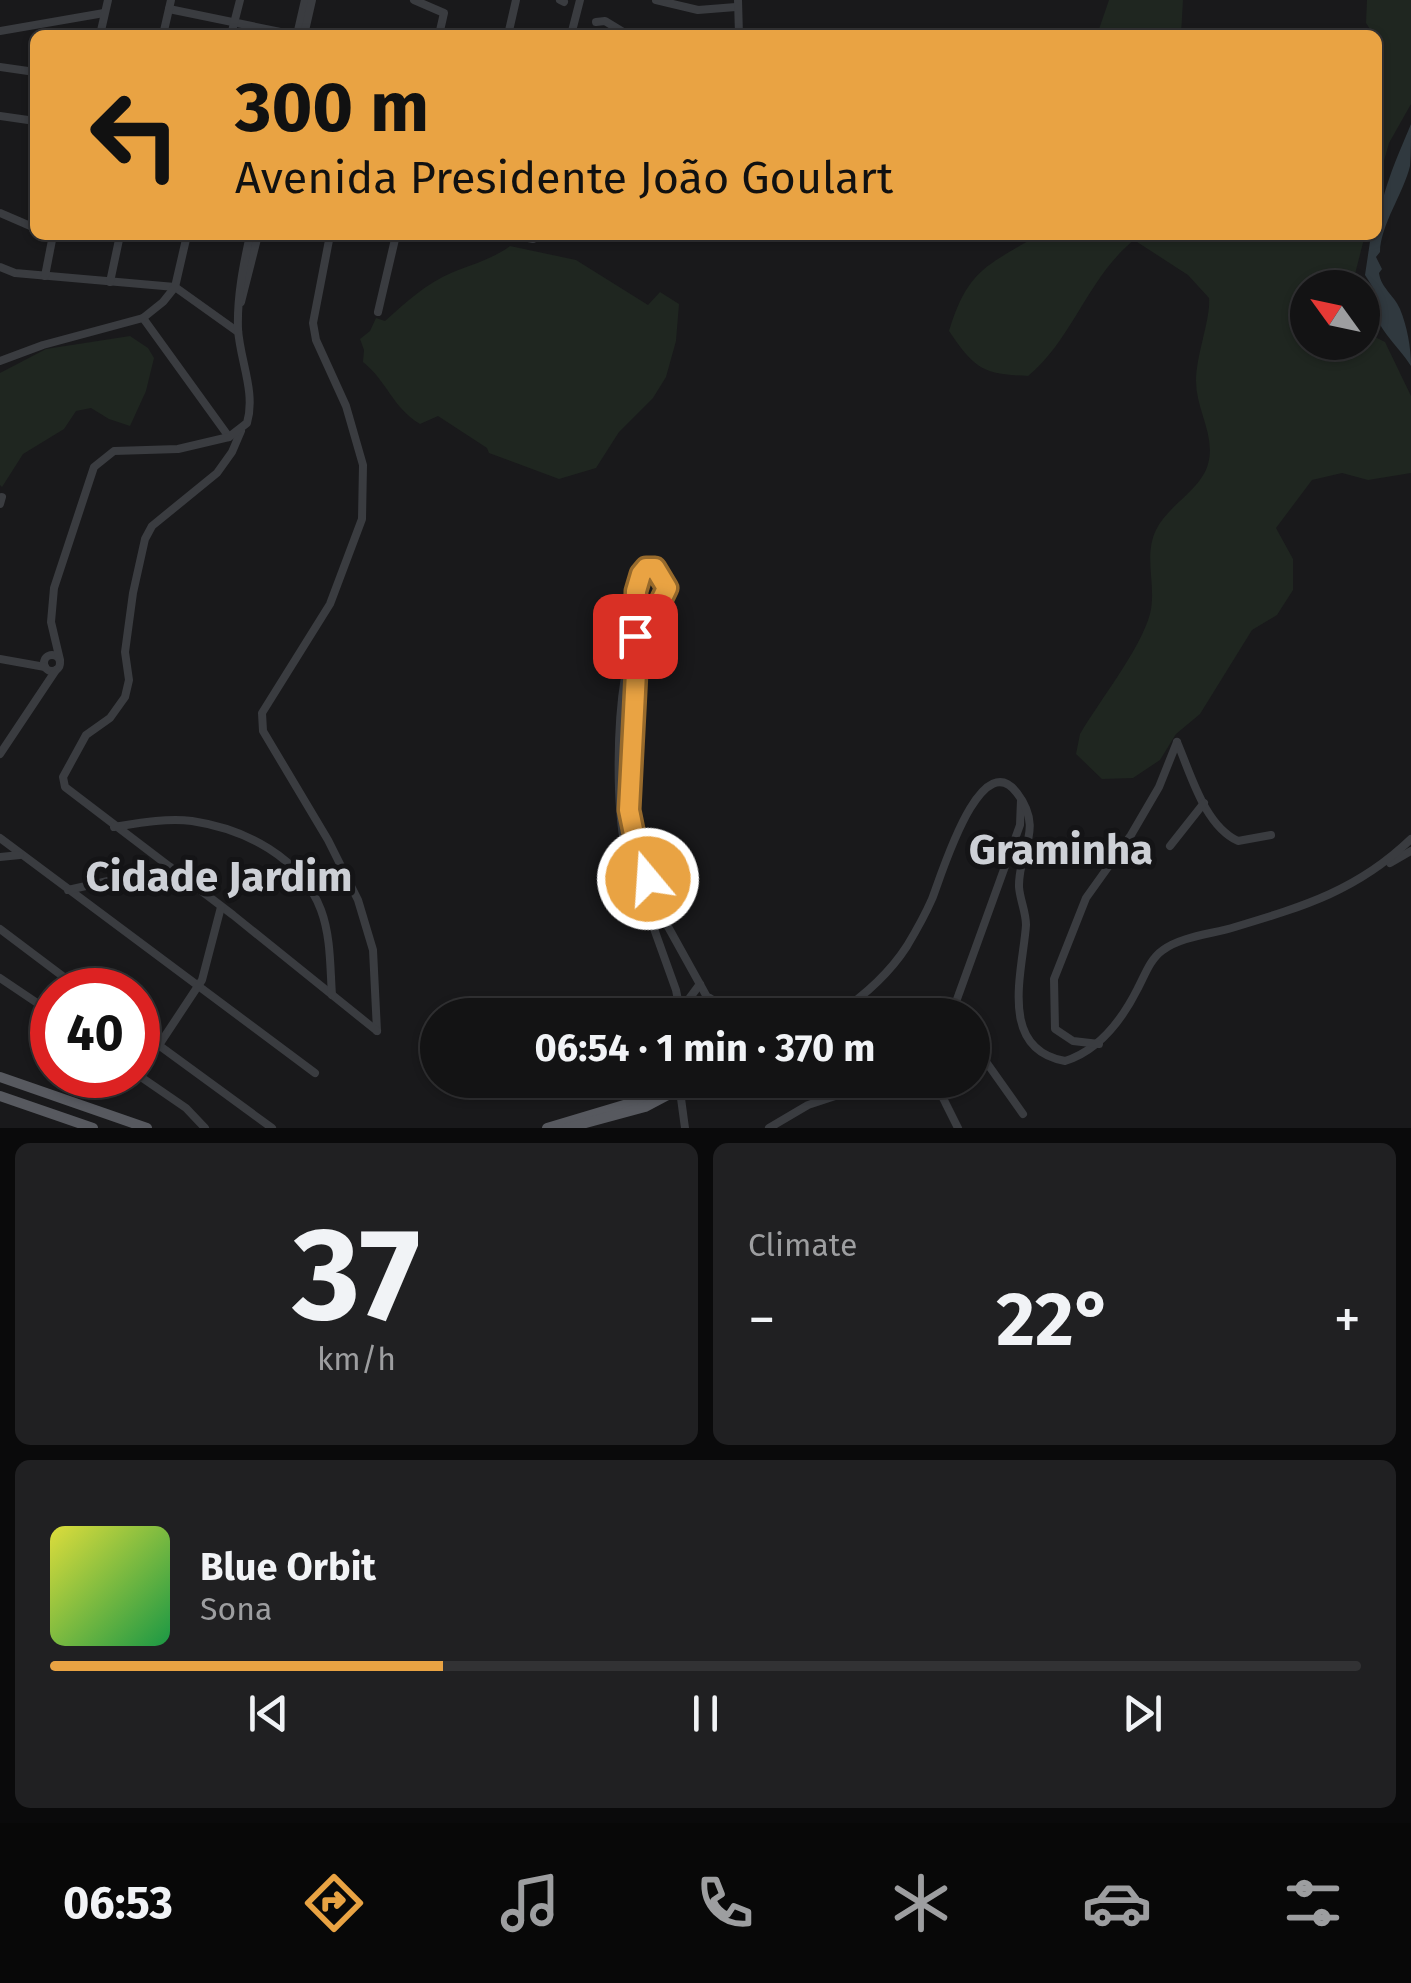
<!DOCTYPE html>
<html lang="en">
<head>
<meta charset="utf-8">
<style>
  :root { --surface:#131314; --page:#202022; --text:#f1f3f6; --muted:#9d9ea0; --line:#323234; --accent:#e9a343 }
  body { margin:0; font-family:"Fira Sans",sans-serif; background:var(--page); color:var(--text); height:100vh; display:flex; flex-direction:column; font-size:38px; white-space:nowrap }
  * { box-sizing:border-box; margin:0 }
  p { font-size:32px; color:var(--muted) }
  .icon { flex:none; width:55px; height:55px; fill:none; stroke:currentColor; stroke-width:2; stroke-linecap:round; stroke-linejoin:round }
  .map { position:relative; height:1128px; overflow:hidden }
  .side { display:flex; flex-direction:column; gap:15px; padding:15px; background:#0a0a0b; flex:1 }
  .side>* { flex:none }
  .top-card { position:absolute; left:30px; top:30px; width:1352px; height:210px; border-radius:15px; box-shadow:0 2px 8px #0004,0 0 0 2px var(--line); background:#e9a343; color:#111; overflow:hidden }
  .needle { width:65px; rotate:303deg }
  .fabs { position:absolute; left:1290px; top:270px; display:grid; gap:20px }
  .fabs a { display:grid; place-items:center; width:90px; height:90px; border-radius:50%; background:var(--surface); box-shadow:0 2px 8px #0004,0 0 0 2px var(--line); font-size:50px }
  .speed { position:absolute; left:30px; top:968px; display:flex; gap:20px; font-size:50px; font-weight:700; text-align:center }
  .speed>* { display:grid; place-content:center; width:130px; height:130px; border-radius:50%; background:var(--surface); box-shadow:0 2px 8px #0004,0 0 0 2px var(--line); line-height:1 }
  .speed .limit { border:15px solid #d22; background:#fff; color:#111 }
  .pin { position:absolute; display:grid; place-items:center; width:85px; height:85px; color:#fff; margin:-42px; border-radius:20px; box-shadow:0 5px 15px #0006 }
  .me { position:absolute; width:110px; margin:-55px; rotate:342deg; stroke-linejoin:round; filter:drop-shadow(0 0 8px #0008) }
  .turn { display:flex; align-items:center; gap:35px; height:210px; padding:0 40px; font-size:45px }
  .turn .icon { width:130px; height:130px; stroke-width:2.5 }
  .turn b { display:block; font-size:70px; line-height:85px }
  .big { font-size:75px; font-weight:700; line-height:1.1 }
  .side .widget { flex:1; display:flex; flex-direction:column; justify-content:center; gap:15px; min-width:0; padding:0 35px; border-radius:15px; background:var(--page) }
  .side .dial { align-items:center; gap:0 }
  .dial b { font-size:130px; line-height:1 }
  .song { display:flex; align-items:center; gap:30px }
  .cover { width:120px; height:120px; border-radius:15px; background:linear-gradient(135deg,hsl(60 70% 55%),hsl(140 70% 35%)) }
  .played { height:10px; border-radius:5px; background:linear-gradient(90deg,var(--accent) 30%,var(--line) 30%) }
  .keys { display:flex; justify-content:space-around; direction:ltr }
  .heat { display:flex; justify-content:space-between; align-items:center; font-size:55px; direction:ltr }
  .side .tiles { flex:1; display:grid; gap:15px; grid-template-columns:1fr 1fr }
  .widget:last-child { grid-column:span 2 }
  .trip { position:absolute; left:420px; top:998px; width:570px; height:100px; border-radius:50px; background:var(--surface); box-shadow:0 2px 8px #0004,0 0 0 2px var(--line); font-weight:700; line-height:100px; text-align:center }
  .menu { display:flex; height:160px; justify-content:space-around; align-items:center; background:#080808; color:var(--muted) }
  .menu .icon { width:70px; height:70px }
  .menu .current { color:var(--accent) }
  .menu b { font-size:45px; color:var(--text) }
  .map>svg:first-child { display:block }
  .green { fill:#1f2620 }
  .water { fill:#30393f }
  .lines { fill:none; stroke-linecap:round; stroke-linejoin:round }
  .minor { stroke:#3a3c40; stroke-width:8 }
  .major { stroke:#57595f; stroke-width:10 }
  .route-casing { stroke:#976a2c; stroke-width:25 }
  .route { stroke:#e9a343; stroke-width:18 }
  .labels { text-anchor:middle; stroke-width:10; stroke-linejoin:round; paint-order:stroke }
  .district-label { font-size:42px; font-weight:bold; fill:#cdd0d6; stroke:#141416 }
</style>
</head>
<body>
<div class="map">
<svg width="1411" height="1128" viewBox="0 0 1411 1128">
  <rect width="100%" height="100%" fill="#19191b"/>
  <g class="green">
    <polygon points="1109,0 1183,0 1181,35 1097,35"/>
    <polygon points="1367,0 1411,0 1411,104 1389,143 1378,183 1378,35 1366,35 1370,29 1366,23"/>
    <path d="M1038 235H1365L1354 278 1355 287 1308 288V342H1362L1363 318 1373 336 1385 342 1411 396V473L1368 480 1342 473 1312 480 1276 528 1293 559V590L1277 615 1252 630 1200 714 1176 734 1160 760 1133 778 1102 779 1076 754 1080 734C1100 700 1140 650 1150 614 1157 586 1143 557 1156 530 1168 505 1201 490 1208 464 1216 436 1196 410 1196 381 1196 355 1211 318 1209 298L1188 275 1134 240C1088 277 1073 339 1028 376 982 374 975 369 949 331 968 269 987 266 1038 235Z"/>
    <path d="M510 246 576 260 648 305 660 292 679 304 676 341 666 377 653 398 619 432 596 468 559 479 489 453 487 448 438 416 420 424C392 407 387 381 363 362L364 350 360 339 370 331 376 318 385 321C405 303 427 283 451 273 472 264 491 260 510 246Z"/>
    <polygon points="130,336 148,348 154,358 146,391 130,426 109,419 91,408 76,411 64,429 23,454 2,487 0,485 0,373 46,349"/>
  </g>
  <path class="water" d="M1411 124C1411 138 1411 153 1410 166 1404 192 1380 226 1380 252L1376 257 1382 269 1379 273C1381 288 1394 295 1400 309 1407 326 1411 347 1411 366 1396 341 1368 325 1375 291L1365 275 1371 235H1378C1378 198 1397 158 1411 124Z"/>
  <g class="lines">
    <g class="minor">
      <polyline points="414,0 444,13 439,35"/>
      <polyline points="560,0 564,2"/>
      <polyline points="656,0 698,10 736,7"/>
      <polyline points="738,0 739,35"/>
      <polyline points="169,9 295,35"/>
      <polyline points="596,22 605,21 628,35"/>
      <polyline points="0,31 104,13"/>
      <polyline points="100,35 108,0"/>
      <polyline points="163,35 171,0"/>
      <polyline points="231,35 240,0"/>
      <polyline points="297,35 305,0"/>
      <polyline points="304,35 312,0"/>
      <polyline points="508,35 516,0"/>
      <polyline points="571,35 580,0"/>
      <polyline points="0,67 35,72"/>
      <polyline points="0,116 35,121"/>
      <polyline points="0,213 35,228"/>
      <polyline points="330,235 313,323 316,340 346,406 363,465 362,519 330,604 262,713 263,731 328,840 358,900 373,950 377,1031"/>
      <polyline points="514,235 533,239"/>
      <polyline points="0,267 15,273 175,287 238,332"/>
      <polyline points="45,276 53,235"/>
      <polyline points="110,282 120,235"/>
      <polyline points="241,302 258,235"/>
      <polyline points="378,312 396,235"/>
      <polyline points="143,318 229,437"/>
      <polyline points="0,361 43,345 143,318 163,302 175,287 187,235"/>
      <polyline points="241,431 232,452 217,473 152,526 145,539 133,593 125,652 129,680 125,697 110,718 86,735 63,777 65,787 233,915 377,1031"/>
      <polyline points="0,504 2,497"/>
      <circle cx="52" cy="663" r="8"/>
      <polyline points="0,659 45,667"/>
      <path d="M60 660 51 622 54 588 94 467 114 451 178 449 229 437 247 423C256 392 240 361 238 329 237 297 243 267 250 235"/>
      <polyline points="638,677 658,655"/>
      <path d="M1177 742C1191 774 1204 825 1238 841L1271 835"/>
      <polyline points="0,754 56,670"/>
      <path d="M114 827C139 823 166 818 192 821 245 829 301 857 321 910 331 937 330 967 332 995"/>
      <polyline points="0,838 315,1073"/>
      <polyline points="1170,846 1204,803"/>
      <polyline points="0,857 20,855"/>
      <polyline points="1390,863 1411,851"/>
      <polyline points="68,890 170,867"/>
      <polyline points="0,929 81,990"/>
      <polyline points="0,978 52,1013"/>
      <polyline points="710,998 736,1015"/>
      <polyline points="680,1011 700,984"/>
      <polyline points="952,1013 1020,825 1021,800"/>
      <path d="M681 1015 676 990 625 848C616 801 617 725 625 677 627 664 632 652 634 639 638 617 627 578 651 567L659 571 667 588 645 634 636 672 629 810 636 844 661 914 717 1015"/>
      <path d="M836 1015C864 996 889 974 907 946 916 931 925 915 932 899 940 880 980 743 1017 793 1045 830 1018 850 1019 887 1020 900 1026 912 1026 925 1023 970 997 1049 1065 1061 1100 1050 1122 1020 1138 988 1145 975 1150 959 1163 950 1182 936 1213 934 1235 927 1305 906 1358 890 1411 839"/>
      <polyline points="138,1030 272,1128"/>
      <polyline points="972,1042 1023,1114"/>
      <polyline points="1099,1044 1073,1041 1055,1029 1054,979 1086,898 1131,835 1159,787 1177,742"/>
      <polyline points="159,1045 202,980 221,907"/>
      <polyline points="138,1075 186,1108 205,1128"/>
      <polyline points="934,1080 958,1128"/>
      <polyline points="680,1091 685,1128"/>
      <polyline points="769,1128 808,1105 884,1080"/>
    </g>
    <g class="major">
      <polyline points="0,1077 147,1128"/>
      <polyline points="0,1096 93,1128"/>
      <polyline points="547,1128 644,1099 669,1080"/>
      <polyline points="567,1128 645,1107 696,1080"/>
    </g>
  </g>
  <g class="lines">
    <defs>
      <polyline id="route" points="635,636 636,591 641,574 646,568 655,568 667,588 645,634 636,672 629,810 636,844 648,879"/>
    </defs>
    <use href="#route" class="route-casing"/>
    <use href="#route" class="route"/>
  </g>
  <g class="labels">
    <g class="district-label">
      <text x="1061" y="864">Graminha</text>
      <text x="219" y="891">Cidade Jardim</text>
    </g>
  </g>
</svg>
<div class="fabs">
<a><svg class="needle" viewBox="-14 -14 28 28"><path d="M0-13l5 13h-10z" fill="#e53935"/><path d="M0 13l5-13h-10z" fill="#9d9ea0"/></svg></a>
</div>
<div class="speed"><div class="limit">40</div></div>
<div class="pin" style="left:635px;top:636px;background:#d93025"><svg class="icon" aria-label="arrive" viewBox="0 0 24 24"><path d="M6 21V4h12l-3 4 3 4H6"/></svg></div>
<svg class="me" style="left:648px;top:879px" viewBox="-20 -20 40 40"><circle r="17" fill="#e9a343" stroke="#fff" stroke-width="3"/><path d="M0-11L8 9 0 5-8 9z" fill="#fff"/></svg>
<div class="trip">06:54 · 1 min · 370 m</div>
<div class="top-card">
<div class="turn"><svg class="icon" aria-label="left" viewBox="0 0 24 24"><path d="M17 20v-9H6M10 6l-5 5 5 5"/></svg><div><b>300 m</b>Avenida Presidente João Goulart</div></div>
</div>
</div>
<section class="side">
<div class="tiles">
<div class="widget dial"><b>37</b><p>km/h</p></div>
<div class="widget"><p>Climate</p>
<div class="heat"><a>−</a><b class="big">22°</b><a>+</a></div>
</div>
<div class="widget">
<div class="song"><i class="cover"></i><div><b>Blue Orbit</b><p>Sona</p></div></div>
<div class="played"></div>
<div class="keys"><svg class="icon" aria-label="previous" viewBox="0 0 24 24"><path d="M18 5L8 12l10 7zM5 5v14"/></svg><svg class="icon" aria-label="pause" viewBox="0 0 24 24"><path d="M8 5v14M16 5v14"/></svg><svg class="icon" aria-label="next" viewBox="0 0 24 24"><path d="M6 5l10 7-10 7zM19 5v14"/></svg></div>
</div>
</div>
</section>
<nav class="menu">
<b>06:53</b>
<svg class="icon current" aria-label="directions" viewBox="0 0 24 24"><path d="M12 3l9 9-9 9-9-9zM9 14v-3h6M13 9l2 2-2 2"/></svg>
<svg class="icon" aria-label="music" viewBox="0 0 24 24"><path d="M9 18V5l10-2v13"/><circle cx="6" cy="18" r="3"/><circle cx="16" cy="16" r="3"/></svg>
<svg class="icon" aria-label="phone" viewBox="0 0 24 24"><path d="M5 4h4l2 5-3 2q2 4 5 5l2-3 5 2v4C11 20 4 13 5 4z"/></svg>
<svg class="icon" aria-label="climate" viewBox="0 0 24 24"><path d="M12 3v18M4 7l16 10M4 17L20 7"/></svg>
<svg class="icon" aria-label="car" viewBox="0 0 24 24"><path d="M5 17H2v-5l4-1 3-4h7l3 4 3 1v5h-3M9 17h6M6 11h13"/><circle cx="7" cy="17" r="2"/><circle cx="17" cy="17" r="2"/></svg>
<svg class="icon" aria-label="filters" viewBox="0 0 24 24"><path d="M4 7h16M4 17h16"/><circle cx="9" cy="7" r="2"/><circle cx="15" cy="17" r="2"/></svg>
</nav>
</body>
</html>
